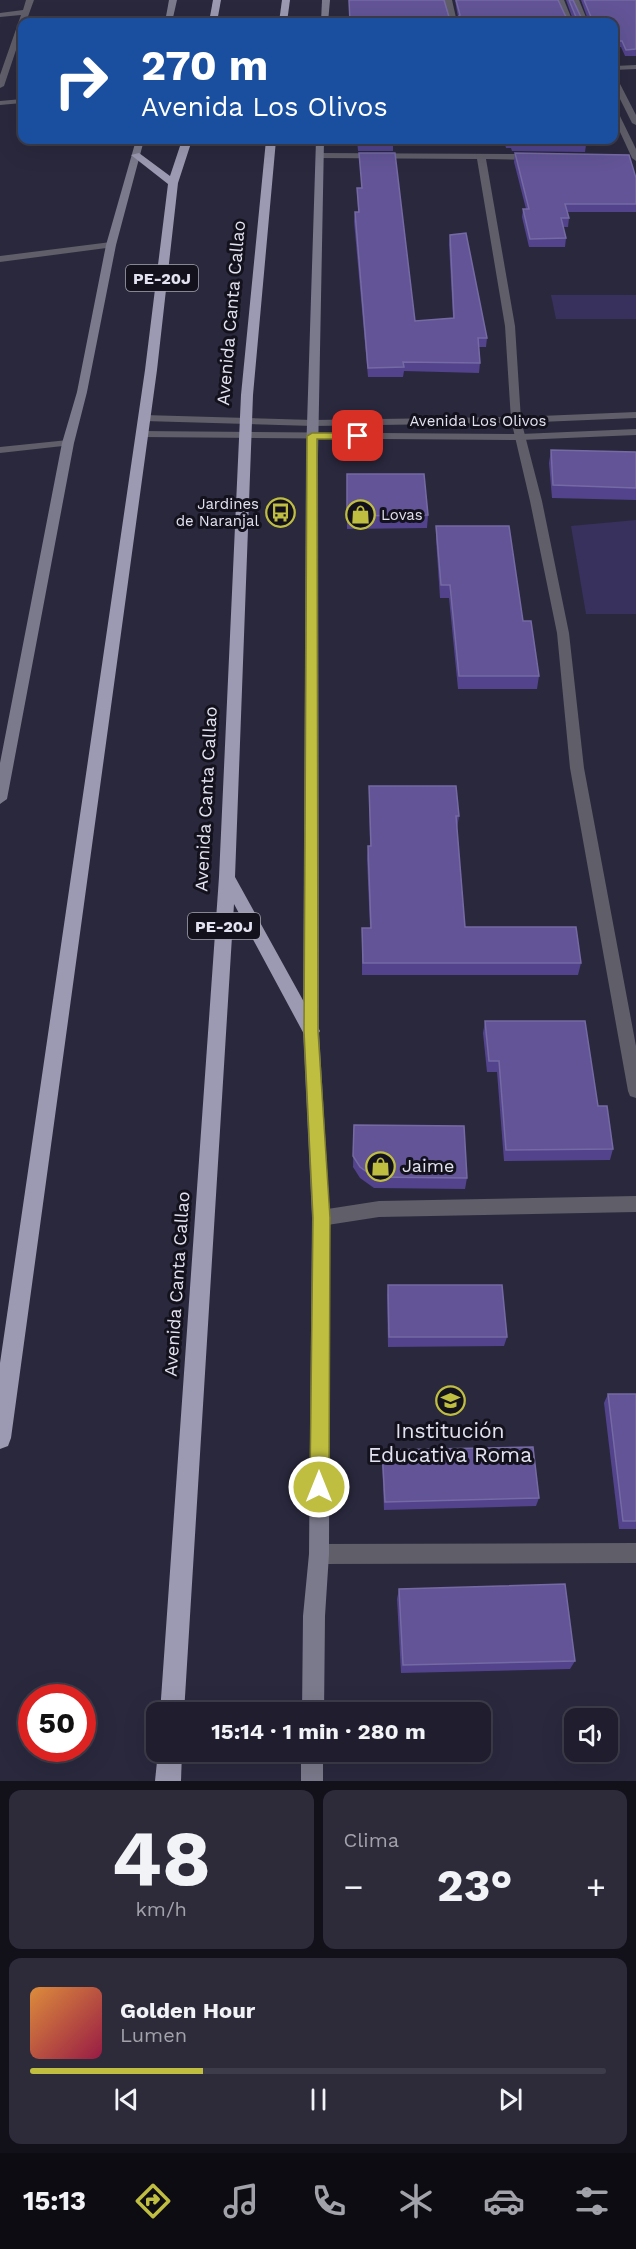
<!DOCTYPE html>
<html lang="es">
<head>
<meta charset="utf-8">
<style>
  :root { --surface:#201e2e; --page:#2d2b3a; --text:#f1f3f6; --muted:#a2a2aa; --line:#3d3c4a; --accent:#bfbe41 }
  body { margin:0; font-family:"Work Sans",sans-serif; background:var(--page); color:var(--text); height:100vh; display:flex; flex-direction:column; font-size:22px; white-space:nowrap }
  * { box-sizing:border-box; margin:0 }
  p { font-size:20px; color:var(--muted) }
  .icon { flex:none; width:33px; height:33px; fill:none; stroke:currentColor; stroke-width:2; stroke-linecap:round; stroke-linejoin:round }
  .map { position:relative; height:1781px; overflow:hidden }
  .sheet { display:flex; flex-direction:column; gap:9px; padding:9px; background:#121019; flex:1 }
  .sheet>* { flex:none }
  .top-card { position:absolute; left:18px; top:18px; width:600px; height:126px; border-radius:12px; box-shadow:0 6px 24px #0002,0 0 0 2px var(--line); background:#1a4fa0; color:#fff; overflow:hidden }
  .buttons { position:absolute; left:564px; top:1708px; display:grid; gap:12px }
  .buttons a { display:grid; place-items:center; width:54px; height:54px; border-radius:12px; background:var(--surface); box-shadow:0 6px 24px #0002,0 0 0 2px var(--line); font-size:30px }
  .speed { position:absolute; left:18px; top:1684px; display:flex; gap:12px; font-size:30px; font-weight:700; text-align:center }
  .speed>* { display:grid; place-content:center; width:78px; height:78px; border-radius:50%; background:var(--surface); box-shadow:0 6px 24px #0002,0 0 0 2px var(--line); line-height:1 }
  .speed .limit { border:9px solid #d22; background:#fff; color:#111 }
  .pin { position:absolute; display:grid; place-items:center; width:51px; height:51px; color:#fff; margin:-26px; border-radius:12px; box-shadow:0 3px 9px #0006 }
  .me { position:absolute; width:66px; margin:-33px; rotate:0deg; stroke-linejoin:round; filter:drop-shadow(0 0 4px #0008) }
  .turn { display:flex; align-items:center; gap:21px; height:126px; padding:0 24px; font-size:27px }
  .turn .icon { width:78px; height:78px; stroke-width:2.5 }
  .turn b { display:block; font-size:42px; line-height:51px }
  .big { font-size:45px; font-weight:700; line-height:1.1 }
  .sheet .card { flex:1; display:flex; flex-direction:column; justify-content:center; gap:9px; min-width:0; padding:0 21px; border-radius:12px; background:var(--page) }
  .sheet .dial { align-items:center; gap:0 }
  .dial b { font-size:78px; line-height:1 }
  .song { display:flex; align-items:center; gap:18px }
  .cover { width:72px; height:72px; border-radius:9px; background:linear-gradient(135deg,hsl(30 70% 55%),hsl(340 70% 35%)) }
  .played { height:6px; border-radius:3px; background:linear-gradient(90deg,var(--accent) 30%,var(--line) 30%) }
  .keys { display:flex; justify-content:space-around; direction:ltr }
  .heat { display:flex; justify-content:space-between; align-items:center; font-size:33px; direction:ltr }
  .sheet .tiles { flex:1; display:grid; gap:9px; grid-template-columns:1fr 1fr }
  .card:last-child { grid-column:span 2 }
  .trip { position:absolute; left:146px; top:1702px; width:345px; height:60px; border-radius:12px; background:var(--surface); box-shadow:0 6px 24px #0002,0 0 0 2px var(--line); font-weight:700; line-height:60px; text-align:center }
  .dock { display:flex; height:96px; justify-content:space-around; align-items:center; background:#0d0c12; color:var(--muted) }
  .dock .icon { width:42px; height:42px }
  .dock .selected { color:var(--accent) }
  .dock b { font-size:27px; color:var(--text) }
  .map>svg:first-child { display:block }
  .green { fill:#38315e }
  .lines { fill:none; stroke-linecap:round; stroke-linejoin:round }
  .minor { fill:#5f5e69; fill-rule:evenodd }
  .tertiary { fill:#5f5e69; fill-rule:evenodd }
  .secondary { fill:#7b7a8c; fill-rule:evenodd }
  .trunk { fill:#9b9ab2; fill-rule:evenodd }
  .wall { fill:#52438c }
  .building { fill:#625496; stroke:#766aa4; stroke-width:1.5 }
  .route { fill:#bfbe41; stroke:#7c7c2a; stroke-width:1.5 }
  .labels { text-anchor:middle; stroke-width:6; stroke-linejoin:round; paint-order:stroke }
  .far-street-label { font-size:15px; fill:#e3e2f0; stroke:#13121c }
  .far-poi-label { font-size:15px; fill:#e3e2f0; stroke:#13121c; text-anchor:end }
  .shield { fill:#13121c; stroke:#a5a4b0; stroke-width:1.5 }
  .shield-label { font-size:16px; font-weight:bold; fill:#e3e2f0 }
  .street-label { font-size:18px; fill:#e3e2f0; stroke:#13121c }
  .poi-label { font-size:18px; fill:#e3e2f0; stroke:#13121c; text-anchor:start }
  .near-poi-label { font-size:21px; fill:#e3e2f0; stroke:#13121c }
</style>
</head>
<body>
<div class="map">
<svg width="636" height="1781" viewBox="0 0 636 1781">
  <rect width="100%" height="100%" fill="#2a283d"/>
  <g class="green">
    <polygon points="551,295 636,295 636,319 556,319"/>
    <polygon points="636,520 636,614 586,614 571,526"/>
  </g>
  <g class="lines">
    <g class="minor">
      <polygon points="26,0 34,0 26,22 22,22 22,32 4,86 0,88 0,75 21,15 0,17 0,13 23,10"/>
      <polygon points="444,0 452,0 457,22 450,22"/>
      <polygon points="556,0 564,0 573,22 567,22"/>
      <polygon points="571,0 579,0 588,22 582,22"/>
      <polygon points="636,65 636,69 614,70 614,66"/>
      <polygon points="614,78 618,80 636,115 636,125 632,123 614,87"/>
      <polygon points="22,99 22,103 0,105 0,101"/>
      <polygon points="614,110 618,112 636,149 636,161 632,158 614,119"/>
      <polygon points="320,153 534,154 538,157 534,160 486,159 515,326 521,420 542,501 569,633 584,768 636,1046 636,1098 630,1096 628,1091 570,768 557,633 530,501 511,420 505,326 477,159 317,158 317,154"/>
      <polygon points="111,242 116,245 114,247 0,262 0,256"/>
      <polygon points="68,440 72,441 72,445 0,453 0,447"/>
      <polygon points="636,1196 636,1212 379,1217 321,1226 315,1224 312,1218 315,1212 321,1210 379,1201"/>
      <polygon points="636,1543 636,1563 319,1564 312,1561 309,1554 312,1547 319,1544"/>
    </g>
    <g class="tertiary">
      <polygon points="636,412 636,418 516,423 313,426 144,421 139,418 144,415 313,420 516,417"/>
      <polygon points="636,429 636,435 521,440 141,437 136,434 141,431 521,434"/>
    </g>
    <g class="secondary">
      <polygon points="169,0 177,0 172,22 165,22"/>
      <polygon points="322,0 330,0 328,22 321,22"/>
      <polygon points="136,140 144,140 116,245 87,392 74,443 7,799 0,804 0,763 62,443 77,392 106,245"/>
      <polygon points="316,140 324,140 318,456 319,1031 330,1218 329,1554 325,1616 324,1713 302,1713 303,1616 309,1554 312,1218 303,1031 306,456"/>
      <rect x="301" y="1752" width="22" height="29"/>
    </g>
    <g class="trunk">
      <polygon points="213,0 221,0 217,22 209,22"/>
      <polygon points="282,0 290,0 287,22 279,22"/>
      <polygon points="182,140 192,140 178,183 157,370 11,1438 8,1446 0,1449 0,1363 145,370 168,184 131,155 139,153 170,176"/>
      <polygon points="266,140 276,140 253,395 235,877 320,1031 317,1036 311,1038 305,1036 234,904 184,1713 160,1713 219,877 241,395"/>
      <polygon points="158,1752 182,1752 181,1781 155,1781"/>
    </g>
  </g>
  <g class="wall">
    <polygon points="455,0 558,0 566,17 572,17 566,0 573,0 581,17 587,17 581,0 636,0 636,56 625,56 621,47 614,47 614,22 349,22 449,17 457,18 458,17"/>
    <polygon points="357,140 393,140 393,151 358,151"/>
    <polygon points="504,140 585,140 586,145 585,152 512,151 511,148 506,148"/>
    <polygon points="359,153 415,321 453,318 449,244 450,235 487,338 486,347 479,347 480,363 479,373 404,371 403,377 368,377 354,221 355,212 358,212 357,188 362,188"/>
    <polygon points="515,153 636,178 636,212 567,212 569,218 568,227 563,227 566,238 565,247 529,247 522,217 523,209 526,209 514,162"/>
    <polygon points="551,450 636,452 636,500 552,498 549,463"/>
    <polygon points="347,474 428,515 427,528 347,529"/>
    <polygon points="436,526 523,621 539,676 537,689 458,689 449,598 440,598 436,539"/>
    <polygon points="369,786 459,816 457,829 465,927 581,963 578,975 362,975 362,928 370,928 367,859 368,846 370,846"/>
    <polygon points="485,1021 598,1106 613,1149 610,1160 504,1161 497,1072 487,1072 483,1033"/>
    <polygon points="354,1125 467,1178 465,1189 374,1188 360,1178 353,1167"/>
    <polygon points="388,1285 507,1337 504,1346 388,1347 387,1295"/>
    <polygon points="608,1394 636,1394 636,1529 619,1529 604,1403"/>
    <polygon points="382,1450 539,1498 536,1506 384,1510 382,1459"/>
    <polygon points="399,1589 575,1661 570,1669 401,1673 397,1599"/>
  </g>
  <g class="building">
    <polygon points="349,0 444,0 449,17 457,18 460,15 456,0 558,0 566,17 576,17 569,0 573,0 581,17 591,17 584,0 636,0 636,49 626,50 622,41 614,41 614,22 350,22"/>
    <polygon points="358,140 393,140 394,144 359,144"/>
    <polygon points="506,140 585,140 586,145 513,144 512,142 507,141"/>
    <polygon points="359,153 395,153 415,321 454,318 450,235 466,233 487,338 478,338 480,363 403,362 404,367 368,368 355,212 359,212 357,188 362,188"/>
    <polygon points="515,153 629,155 636,178 636,204 565,204 569,218 561,218 566,238 530,239 523,209 529,209"/>
    <polygon points="551,450 636,452 636,488 553,485"/>
    <polygon points="347,474 424,474 428,515 347,516"/>
    <polygon points="436,526 509,526 523,621 531,621 539,676 459,676 450,585 441,585"/>
    <polygon points="369,786 456,786 459,816 456,816 465,927 576,927 581,963 363,963 362,928 371,928 368,846 371,846"/>
    <polygon points="485,1021 585,1021 598,1106 607,1106 613,1149 506,1150 499,1061 489,1061"/>
    <polygon points="354,1125 464,1126 467,1178 374,1177 360,1167 353,1156"/>
    <polygon points="388,1285 502,1285 507,1337 389,1337"/>
    <polygon points="608,1394 636,1394 636,1521 623,1521"/>
    <polygon points="533,1447 539,1498 385,1502 382,1450"/>
    <polygon points="565,1584 575,1661 403,1665 399,1589"/>
  </g>
  <polygon class="route" points="312,433 358,433 363,436 358,439 317,439 318,1031 330,1218 329,1487 326,1493 319,1496 313,1493 310,1487 313,1218 304,1031 307,436"/>
  <defs>
    <symbol id="bus-ring" viewBox="-11 -11 22 22"><circle r="9.5" fill="#13121c" stroke="#bfbe41" stroke-width="1.5"/><path d="M-5-6H5V4H4V6H2V4H-2V6H-4V4H-5ZM-3.5-4V0h7V-4ZM-3.5 1.2v1.5H-2V1.2ZM2 1.2v1.5H3.5V1.2Z" fill="#bfbe41"/></symbol>
    <symbol id="shop-ring" viewBox="-11 -11 22 22"><circle r="9.5" fill="#13121c" stroke="#bfbe41" stroke-width="1.5"/><path d="M-5-2.5h2.3a2.7 3.5 0 0 1 5.4 0H5L5.5 6h-11ZM-1.5-2.5h3a1.5 2.3 0 0 0-3 0Z" fill="#bfbe41"/></symbol>
    <symbol id="school-ring" viewBox="-11 -11 22 22"><circle r="9.5" fill="#13121c" stroke="#bfbe41" stroke-width="1.5"/><path d="M0-5L7-2L0 1L-7-2ZM-4 1L0 2.5L4 1V4Q0 6-4 4Z" fill="#bfbe41"/></symbol>
  </defs>
  <g fill-rule="evenodd">
    <use href="#bus-ring" x="264" y="496" width="33" height="33"/>
    <use href="#shop-ring" x="344" y="498" width="33" height="33"/>
    <use href="#shop-ring" x="364" y="1150" width="33" height="33"/>
    <use href="#school-ring" x="434" y="1384" width="33" height="33"/>
  </g>
  <g class="labels">
    <g class="far-street-label">
      <text x="478" y="426">Avenida Los Olivos</text>
    </g>
    <g class="far-poi-label">
      <text x="259" y="509">Jardines<tspan x="259" dy="17">de Naranjal</tspan></text>
      <text x="381" y="520" text-anchor="start">Lovas</text>
    </g>
    <g class="shield">
      <rect x="126" y="265" width="72" height="26" rx="4.5"/>
      <rect x="188" y="913" width="72" height="26" rx="4.5"/>
    </g>
    <g class="shield-label">
      <text x="162" y="284">PE-20J</text>
      <text x="224" y="932">PE-20J</text>
    </g>
    <g class="street-label">
      <text transform="translate(231 313) rotate(-85)" y="6">Avenida Canta Callao</text>
      <text transform="translate(206 799) rotate(-87)" y="6">Avenida Canta Callao</text>
      <text transform="translate(177 1284) rotate(-86)" y="6">Avenida Canta Callao</text>
    </g>
    <g class="poi-label">
      <text x="402" y="1172">Jaime</text>
    </g>
    <g class="near-poi-label">
      <text x="450" y="1438">Institución<tspan x="450" dy="24">Educativa Roma</tspan></text>
    </g>
  </g>
</svg>
<div class="buttons">
<a><svg class="icon" aria-label="sound" viewBox="0 0 24 24"><path d="M4 9h4l5-4v14l-5-4H4zM17 9q2 3 0 6"/></svg></a>
</div>
<div class="speed"><div class="limit">50</div></div>
<div class="pin" style="left:358px;top:436px;background:#d93025"><svg class="icon" aria-label="arrive" viewBox="0 0 24 24"><path d="M6 21V4h12l-3 4 3 4H6"/></svg></div>
<svg class="me" style="left:319px;top:1487px" viewBox="-20 -20 40 40"><circle r="17" fill="#bfbe41" stroke="#fff" stroke-width="3"/><path d="M0-11L8 9 0 5-8 9z" fill="#fff"/></svg>
<div class="trip">15:14 · 1 min · 280 m</div>
<div class="top-card">
<div class="turn"><svg class="icon" aria-label="right" viewBox="0 0 24 24"><path d="M7 20v-9h11M14 6l5 5-5 5"/></svg><div><b>270 m</b>Avenida Los Olivos</div></div>
</div>
</div>
<section class="sheet">
<div class="tiles">
<div class="card dial"><b>48</b><p>km/h</p></div>
<div class="card"><p>Clima</p>
<div class="heat"><a>−</a><b class="big">23°</b><a>+</a></div>
</div>
<div class="card">
<div class="song"><i class="cover"></i><div><b>Golden Hour</b><p>Lumen</p></div></div>
<div class="played"></div>
<div class="keys"><svg class="icon" aria-label="previous" viewBox="0 0 24 24"><path d="M18 5L8 12l10 7zM5 5v14"/></svg><svg class="icon" aria-label="pause" viewBox="0 0 24 24"><path d="M8 5v14M16 5v14"/></svg><svg class="icon" aria-label="next" viewBox="0 0 24 24"><path d="M6 5l10 7-10 7zM19 5v14"/></svg></div>
</div>
</div>
</section>
<nav class="dock">
<b>15:13</b>
<svg class="icon selected" aria-label="directions" viewBox="0 0 24 24"><path d="M12 3l9 9-9 9-9-9zM9 14v-3h6M13 9l2 2-2 2"/></svg>
<svg class="icon" aria-label="music" viewBox="0 0 24 24"><path d="M9 18V5l10-2v13"/><circle cx="6" cy="18" r="3"/><circle cx="16" cy="16" r="3"/></svg>
<svg class="icon" aria-label="phone" viewBox="0 0 24 24"><path d="M5 4h4l2 5-3 2q2 4 5 5l2-3 5 2v4C11 20 4 13 5 4z"/></svg>
<svg class="icon" aria-label="climate" viewBox="0 0 24 24"><path d="M12 3v18M4 7l16 10M4 17L20 7"/></svg>
<svg class="icon" aria-label="car" viewBox="0 0 24 24"><path d="M5 17H2v-5l4-1 3-4h7l3 4 3 1v5h-3M9 17h6M6 11h13"/><circle cx="7" cy="17" r="2"/><circle cx="17" cy="17" r="2"/></svg>
<svg class="icon" aria-label="filters" viewBox="0 0 24 24"><path d="M4 7h16M4 17h16"/><circle cx="9" cy="7" r="2"/><circle cx="15" cy="17" r="2"/></svg>
</nav>
</body>
</html>
